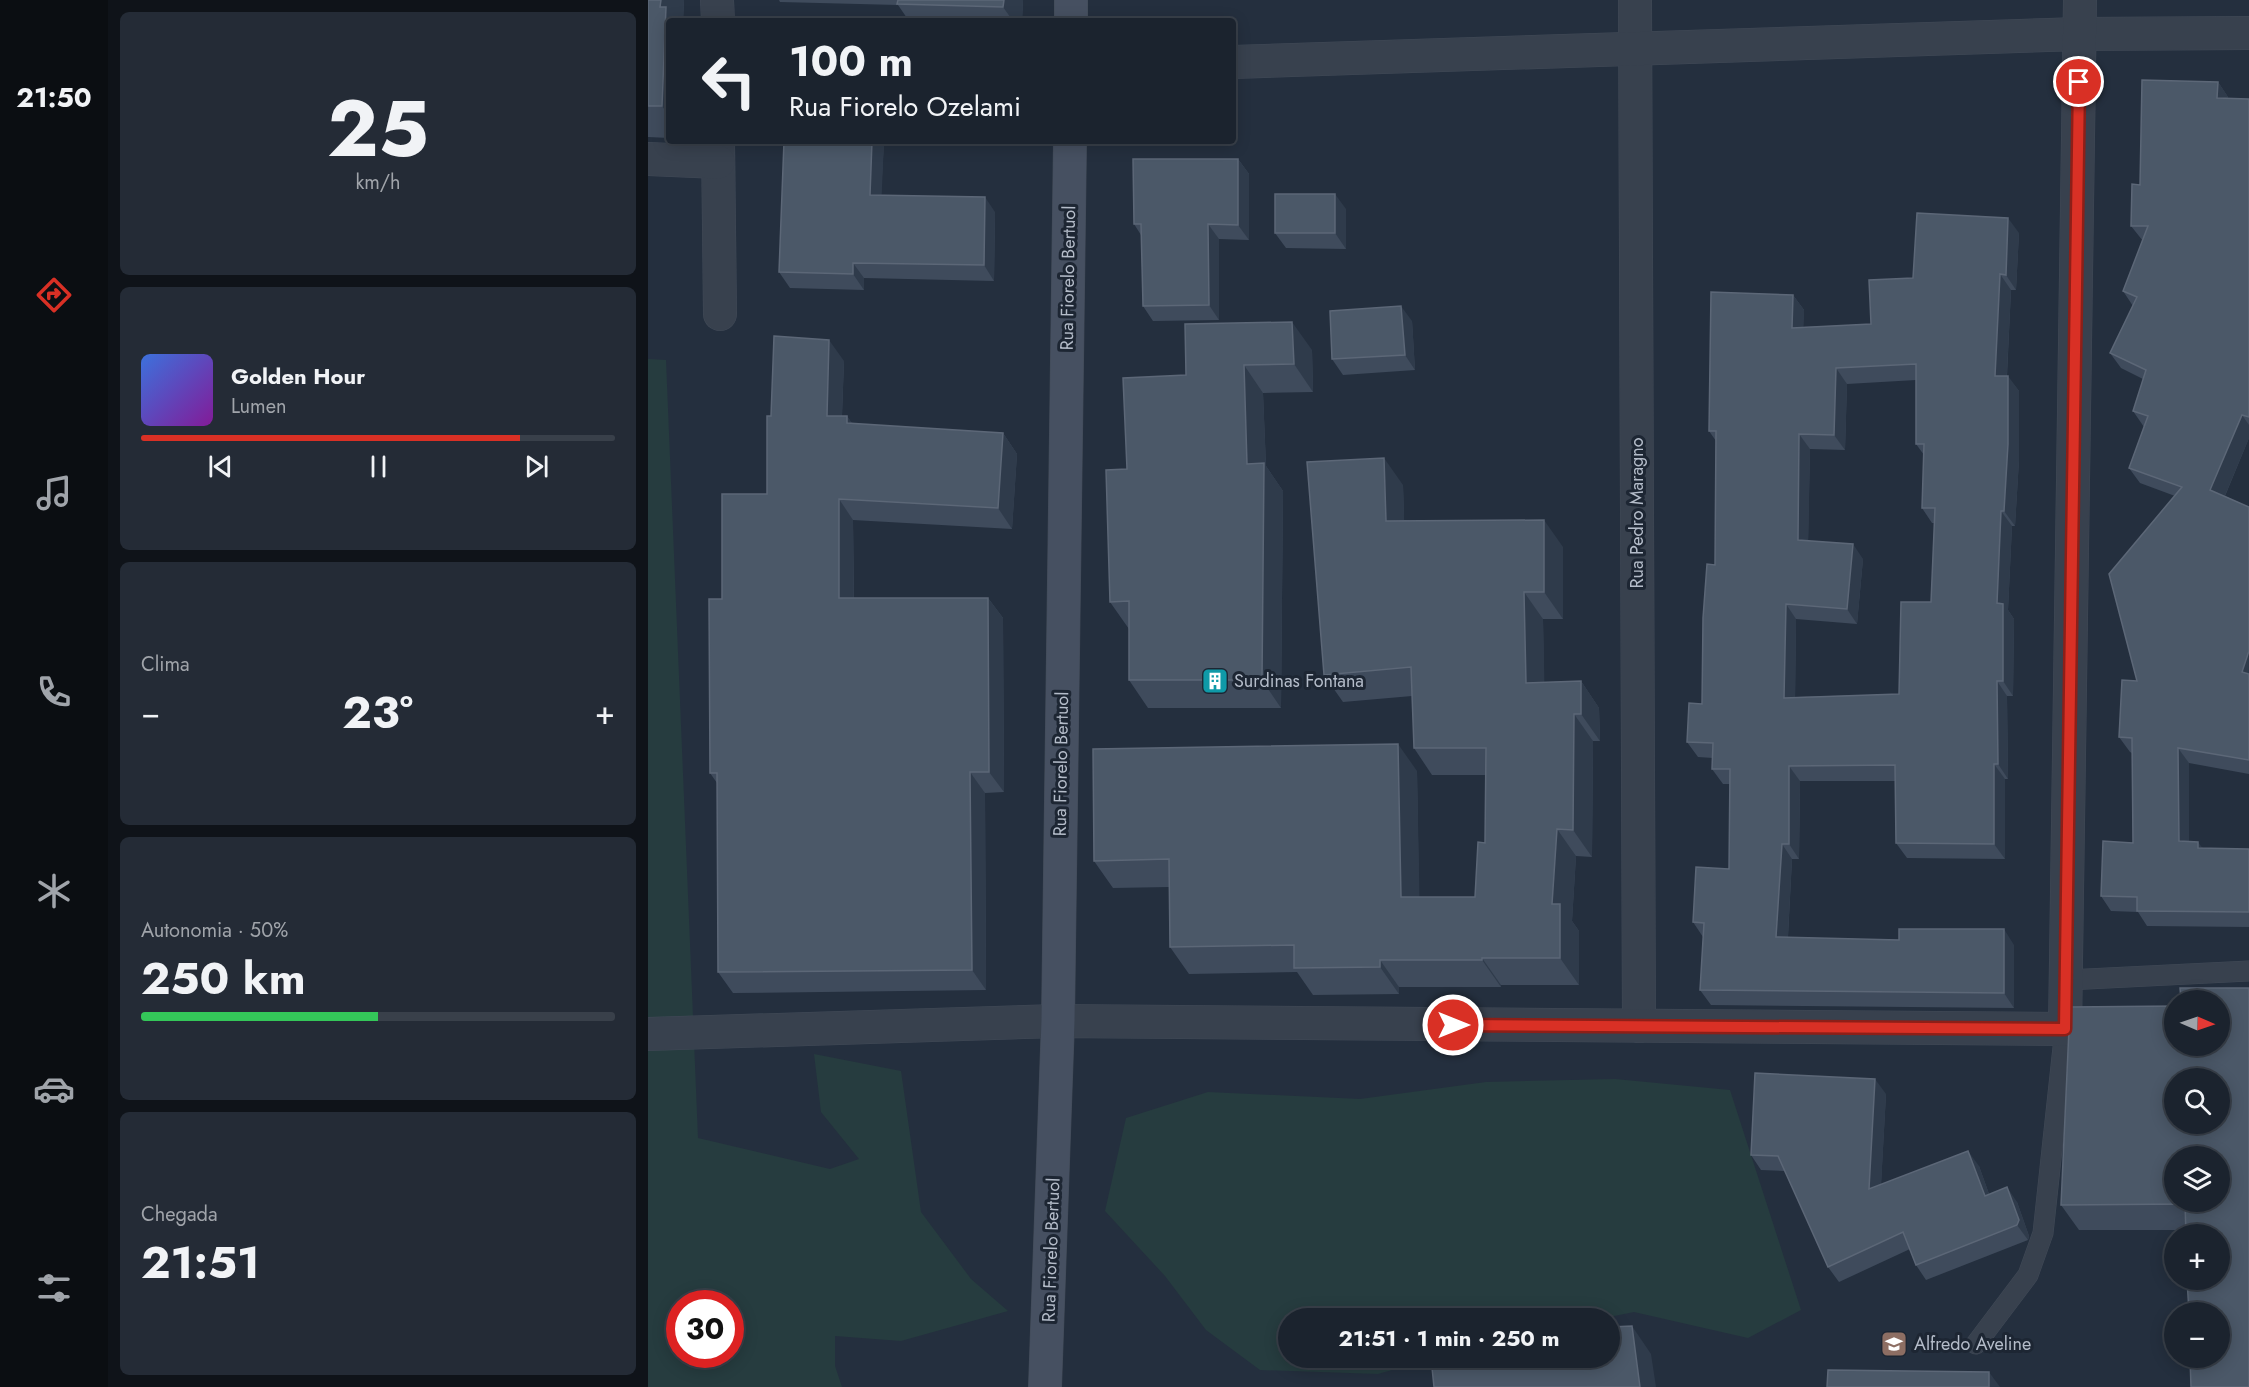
<!DOCTYPE html>
<html lang="pt">
<head>
<meta charset="utf-8">
<style>
  :root { --surface:#1b232e; --page:#242b36; --text:#f1f3f6; --muted:#a0a4aa; --line:#39404a; --accent:#d93025 }
  body { margin:0; font-family:Jost,sans-serif; background:var(--page); color:var(--text); height:100vh; display:flex; flex-direction:column; font-size:22px; white-space:nowrap }
  * { box-sizing:border-box; margin:0 }
  p { font-size:20px; color:var(--muted) }
  .icon { flex:none; width:33px; height:33px; fill:none; stroke:currentColor; stroke-width:2; stroke-linecap:round; stroke-linejoin:round }
  .map { position:relative; flex:1; overflow:hidden }
  .drawer { display:flex; flex-direction:column; gap:12px; padding:12px; background:#0f1319; width:540px }
  .drawer>* { flex:none }
  .banner { position:absolute; left:18px; top:18px; width:570px; height:126px; border-radius:6px; box-shadow:0 3px 15px #0003,0 0 0 2px var(--line); background:#1b232e; color:var(--text); overflow:hidden }
  .needle { width:39px; rotate:92deg }
  .controls { position:absolute; left:1516px; top:990px; display:grid; gap:12px }
  .controls a { display:grid; place-items:center; width:66px; height:66px; border-radius:50%; background:var(--surface); box-shadow:0 3px 15px #0003,0 0 0 2px var(--line); font-size:30px }
  .speed { position:absolute; left:18px; top:1290px; display:flex; gap:12px; font-size:30px; font-weight:700; text-align:center }
  .speed>* { display:grid; place-content:center; width:78px; height:78px; border-radius:50%; background:var(--surface); box-shadow:0 3px 15px #0003,0 0 0 2px var(--line); line-height:1 }
  .speed .limit { border:9px solid #d22; background:#fff; color:#111 }
  .pin { position:absolute; display:grid; place-items:center; width:51px; height:51px; color:#fff; margin:-26px; border:3px solid #fff; border-radius:50%; box-shadow:0 2px 6px #0007 }
  .me { position:absolute; width:66px; margin:-33px; rotate:90deg; stroke-linejoin:round; filter:drop-shadow(0 0 4px #0008) }
  .turn { display:flex; align-items:center; gap:21px; height:126px; padding:0 24px; font-size:27px }
  .turn .icon { width:78px; height:78px; stroke-width:2.5 }
  .turn b { display:block; font-size:42px; line-height:51px }
  .big { font-size:45px; font-weight:700; line-height:1.1 }
  .drawer .widget { flex:1; display:flex; flex-direction:column; justify-content:center; gap:9px; min-width:0; padding:0 21px; border-radius:9px; background:var(--page) }
  .drawer .dial { align-items:center; gap:0 }
  .dial b { font-size:78px; line-height:1 }
  .song { display:flex; align-items:center; gap:18px }
  .cover { width:72px; height:72px; border-radius:9px; background:linear-gradient(135deg,hsl(220 70% 55%),hsl(290 70% 35%)) }
  .played { height:6px; border-radius:3px; background:linear-gradient(90deg,var(--accent) 80%,var(--line) 80%) }
  .keys { display:flex; justify-content:space-around; direction:ltr }
  .heat { display:flex; justify-content:space-between; align-items:center; font-size:33px; direction:ltr }
  .charge { height:9px; border-radius:4px; background:linear-gradient(90deg,#34c759 50%,var(--line) 0) }
  .trip { position:absolute; left:630px; top:1308px; width:342px; height:60px; border-radius:30px; background:var(--surface); box-shadow:0 3px 15px #0003,0 0 0 2px var(--line); font-weight:700; line-height:60px; text-align:center }
  main { display:flex; flex:1; min-height:0 }
  .tabs { display:flex; flex-direction:column; width:108px; justify-content:space-around; align-items:center; background:#0b0e12; color:var(--muted) }
  .tabs .icon { width:42px; height:42px }
  .tabs .current { color:var(--accent) }
  .tabs b { font-size:27px; color:var(--text) }
  .map>svg:first-child { display:block }
  .green { fill:#263c3f; fill-rule:evenodd }
  .lines { fill:none; stroke-linecap:round; stroke-linejoin:round }
  .lane-casing { stroke:#414a57; stroke-width:21 }
  .street-casing { stroke:#414a57; stroke-width:34 }
  .secondary-casing { stroke:#414a57; stroke-width:34 }
  .lane { stroke:#38414e; stroke-width:20 }
  .street { stroke:#38414e; stroke-width:33 }
  .secondary { stroke:#465061; stroke-width:33 }
  .wall { fill:#3f4b5c; fill-rule:evenodd }
  .shaded-wall { fill:#2f3b4b }
  .building { fill:#4b5868; stroke:#5c6777; stroke-width:1.5; fill-rule:evenodd }
  .route-casing { stroke:#8d1f18; stroke-width:15 }
  .route { stroke:#d93025; stroke-width:10 }
  .labels { text-anchor:middle; stroke-width:6; stroke-linejoin:round; paint-order:stroke }
  .street-label { font-size:18px; fill:#b4bcc9; stroke:#1d2633 }
  .poi-label { font-size:18px; fill:#b4bcc9; stroke:#1d2633; text-anchor:start }
</style>
</head>
<body>
<main>
<nav class="tabs">
<b>21:50</b>
<svg class="icon current" aria-label="directions" viewBox="0 0 24 24"><path d="M12 3l9 9-9 9-9-9zM9 14v-3h6M13 9l2 2-2 2"/></svg>
<svg class="icon" aria-label="music" viewBox="0 0 24 24"><path d="M9 18V5l10-2v13"/><circle cx="6" cy="18" r="3"/><circle cx="16" cy="16" r="3"/></svg>
<svg class="icon" aria-label="phone" viewBox="0 0 24 24"><path d="M5 4h4l2 5-3 2q2 4 5 5l2-3 5 2v4C11 20 4 13 5 4z"/></svg>
<svg class="icon" aria-label="climate" viewBox="0 0 24 24"><path d="M12 3v18M4 7l16 10M4 17L20 7"/></svg>
<svg class="icon" aria-label="car" viewBox="0 0 24 24"><path d="M5 17H2v-5l4-1 3-4h7l3 4 3 1v5h-3M9 17h6M6 11h13"/><circle cx="7" cy="17" r="2"/><circle cx="17" cy="17" r="2"/></svg>
<svg class="icon" aria-label="filters" viewBox="0 0 24 24"><path d="M4 7h16M4 17h16"/><circle cx="9" cy="7" r="2"/><circle cx="15" cy="17" r="2"/></svg>
</nav>
<section class="drawer">
<div class="widget dial"><b>25</b><p>km/h</p></div>
<div class="widget">
<div class="song"><i class="cover"></i><div><b>Golden Hour</b><p>Lumen</p></div></div>
<div class="played"></div>
<div class="keys"><svg class="icon" aria-label="previous" viewBox="0 0 24 24"><path d="M18 5L8 12l10 7zM5 5v14"/></svg><svg class="icon" aria-label="pause" viewBox="0 0 24 24"><path d="M8 5v14M16 5v14"/></svg><svg class="icon" aria-label="next" viewBox="0 0 24 24"><path d="M6 5l10 7-10 7zM19 5v14"/></svg></div>
</div>
<div class="widget"><p>Clima</p>
<div class="heat"><a>−</a><b class="big">23°</b><a>+</a></div>
</div>
<div class="widget"><p>Autonomia · 50%</p><b class="big">250 km</b><div class="charge"></div></div>
<div class="widget"><p>Chegada</p><b class="big">21:51</b></div>
</section>
<div class="map">
<svg width="1601" height="1387" viewBox="0 0 1601 1387">
  <rect width="100%" height="100%" fill="#242f3e"/>
  <g class="green">
    <path d="M0 359 18 360 50 1138 182 1169 211 1159 173 1112 166 1054 253 1071 273 1212 323 1279 360 1311 253 1341 187 1336V1366L194 1387H0ZM32 1304H82V1354H32Z"/>
    <polygon points="967,1079 1082,1090 1153,1310 1100,1338 986,1312 956,1318 640,1318 640,1358 786,1358 730,1374 612,1370 558,1330 517,1276 457,1211 478,1118 560,1092 712,1099 838,1082"/>
  </g>
  <g class="lines">
    <defs>
      <g id="lane">
        <polyline points="1419,980 1601,971"/>
        <polyline points="1328,1344 1380,1275 1395,1233 1417,1029"/>
      </g>
      <g id="street">
        <polyline points="69,0 70,21"/>
        <polyline points="987,0 991,1026"/>
        <polyline points="585,62 1432,34 1601,33"/>
        <polyline points="70,141 72,314"/>
        <polyline points="0,159 70,162"/>
        <polyline points="0,1034 410,1021 1417,1029 1432,0"/>
      </g>
      <g id="secondary">
        <polyline points="423,0 423,21"/>
        <polyline points="397,1387 410,1021 422,141"/>
      </g>
    </defs>
    <use href="#lane" class="lane-casing"/>
    <use href="#street" class="street-casing"/>
    <use href="#secondary" class="secondary-casing"/>
    <use href="#lane" class="lane"/>
    <use href="#street" class="street"/>
    <use href="#secondary" class="secondary"/>
  </g>
  <g class="wall">
    <polygon points="0,0 36,0 35,21 21,21 21,138 0,137"/>
    <polygon points="131,0 375,0 374,21 261,21 250,5 132,2"/>
    <polygon points="1570,82 1580,97 1580,99 1601,99 1601,438 1577,496 1601,507 1601,774 1541,763 1541,841 1555,848 1601,849 1601,927 1499,926 1490,912 1463,911 1453,896 1485,843 1484,753 1482,752 1471,737 1489,681 1527,496 1492,483 1481,468 1496,427 1485,411 1495,379 1473,368 1462,353 1485,306 1475,291 1495,241 1483,226 1492,185"/>
    <polygon points="236,141 233,195 347,212 346,281 216,278 216,290 142,288 131,272"/>
    <polygon points="590,159 601,174 601,240 571,239 571,320 505,321 495,306 493,235 486,224"/>
    <polygon points="698,209 698,249 638,248 627,233"/>
    <path d="M1371 233 1368 290H1363L1359 376 1371 391V460L1367 526H1364L1360 610 1366 619 1365 696H1359L1360 779H1357V859L1259 858 1248 843 1247 781H1152L1151 859H1144L1140 937 1366 945V1008L1063 1005 1052 990 1055 937 1045 922 1081 869 1082 784H1075L1064 769 1065 758 1050 757 1039 742 1054 704 1067 565 1068 441 1061 431 1145 295 1156 310 1155 327 1223 324 1265 278ZM1268 380V444L1276 455 1274 508 1284 523H1287L1283 602 1251 694 1147 697 1148 619 1209 624 1215 559 1160 540 1162 449 1197 450 1199 384Z"/>
    <polygon points="764,321 767,370 695,375 684,359"/>
    <polygon points="664,350 665,392 615,393 618,466 635,491 633,708 500,708 481,680 481,629 462,602 479,469 538,375"/>
    <polygon points="196,361 194,416 199,416 204,424 355,433 369,454 364,529 205,520 206,598 340,598 355,618 356,792 337,793 338,990 85,993 70,972 69,783 62,773 74,599 119,494 123,416"/>
    <polygon points="755,485 756,520 915,547 915,619 895,619 896,682 933,681 951,708 952,741 945,741 944,857 928,856 924,921 931,931 931,985 853,985 853,987 751,987 751,994 665,995 649,972 541,974 522,947 521,887 465,888 446,861 769,771 771,897 827,897 837,843 838,775 784,775 766,748 764,696 695,702 676,675"/>
    <polygon points="1601,988 1538,1230 1431,1230 1413,1205 1527,1046"/>
    <polygon points="1238,1094 1233,1184 1331,1166 1341,1194 1369,1202 1381,1236 1380,1240 1278,1280 1268,1265 1262,1249 1191,1282 1180,1267 1137,1171 1113,1170 1103,1155"/>
  </g>
  <g class="shaded-wall">
    <polygon points="13,0 36,0 35,21 21,21 21,116 14,106"/>
    <polygon points="356,0 375,0 374,21 365,21 355,7"/>
    <polygon points="1570,82 1580,97 1580,114 1569,98"/>
    <polygon points="224,141 236,141 233,210 222,195"/>
    <polygon points="590,159 601,174 601,240 590,225"/>
    <polygon points="687,194 698,209 698,249 687,233"/>
    <polygon points="337,197 347,212 346,281 336,265"/>
    <polygon points="1360,218 1371,233 1368,290 1358,275"/>
    <polygon points="560,224 571,239 571,320 561,305"/>
    <polygon points="205,263 216,278 216,290 205,274"/>
    <polygon points="1352,274 1363,290 1358,391 1347,376"/>
    <polygon points="1145,295 1156,310 1155,343 1144,328"/>
    <polygon points="753,306 764,321 767,370 757,355"/>
    <polygon points="644,322 664,350 665,392 646,364"/>
    <polygon points="181,340 196,361 193,437 179,416"/>
    <polygon points="596,365 615,393 618,466 635,491 633,708 614,680 599,464"/>
    <polygon points="1188,368 1199,384 1197,450 1186,435"/>
    <polygon points="1360,376 1371,391 1371,460 1367,526 1356,511"/>
    <polygon points="1594,415 1601,425 1601,438 1573,505 1562,490"/>
    <polygon points="199,416 214,437 199,423"/>
    <polygon points="355,433 369,454 364,529 350,508"/>
    <polygon points="1151,434 1162,449 1160,555 1150,540"/>
    <polygon points="736,458 755,485 757,548 738,521"/>
    <polygon points="191,499 205,520 206,619 191,598"/>
    <polygon points="1353,511 1364,526 1360,610 1366,619 1365,696 1355,681 1349,603"/>
    <polygon points="896,520 915,547 915,619 896,592"/>
    <polygon points="1205,544 1215,559 1209,624 1199,609"/>
    <polygon points="876,592 895,619 897,710 878,683"/>
    <polygon points="340,598 355,618 356,792 341,772"/>
    <polygon points="1138,604 1148,619 1147,713 1136,698"/>
    <polygon points="1601,651 1601,682 1594,672"/>
    <polygon points="933,681 951,708 952,741 933,714"/>
    <polygon points="1349,681 1359,696 1360,779 1350,764"/>
    <polygon points="926,714 945,741 944,857 925,830"/>
    <polygon points="750,744 769,771 772,924 753,897"/>
    <polygon points="1530,748 1541,763 1541,856 1531,841"/>
    <polygon points="1346,764 1357,779 1357,859 1346,844"/>
    <polygon points="1141,766 1152,781 1151,859 1141,844"/>
    <polygon points="322,772 337,793 338,990 324,970"/>
    <polygon points="909,829 928,856 924,921 931,931 931,985 912,958 904,904"/>
    <polygon points="1550,842 1561,857 1550,848"/>
    <polygon points="1134,844 1144,859 1139,952 1128,937"/>
    <polygon points="1356,929 1366,945 1366,1008 1356,993"/>
    <polygon points="834,958 853,985 853,987 834,960"/>
    <polygon points="732,960 751,987 751,994 732,967"/>
    <polygon points="1227,1079 1238,1094 1232,1204 1221,1189"/>
    <polygon points="1320,1151 1331,1166 1347,1211 1337,1196"/>
    <polygon points="1359,1187 1369,1202 1381,1236 1380,1240 1369,1225"/>
    <polygon points="984,1326 1003,1354 1008,1387 992,1387"/>
    <polygon points="1341,1372 1352,1387 1341,1387"/>
  </g>
  <g class="building">
    <polygon points="0,0 13,0 12,7 18,7 14,106 0,106"/>
    <polygon points="250,0 356,0 355,7 249,4"/>
    <polygon points="1494,80 1570,82 1569,98 1601,99 1601,417 1594,415 1562,490 1601,507 1601,651 1594,672 1601,674 1601,760 1530,748 1531,841 1550,842 1550,848 1601,849 1601,912 1489,911 1489,897 1453,896 1455,841 1485,843 1484,738 1471,737 1474,680 1489,681 1461,574 1534,487 1481,468 1500,416 1485,411 1498,370 1462,353 1489,297 1475,291 1500,226 1483,226 1484,184 1492,185"/>
    <polygon points="136,141 224,141 222,195 337,197 336,265 205,263 205,274 131,272"/>
    <polygon points="485,159 590,159 590,225 560,224 561,305 495,306 493,224 486,224"/>
    <rect x="627" y="194" width="60" height="39"/>
    <path d="M1269 213 1360 218 1358 275 1352 274 1347 376H1360V444L1356 511H1353L1349 603 1355 604V681H1349L1350 764H1346V844L1248 843 1247 765 1141 766V844H1134L1128 937 1251 940V929H1356V993L1052 990 1056 923 1045 922 1048 867 1081 869 1082 769H1064L1065 743 1039 742 1041 703 1054 704 1055 618 1059 564 1067 565 1068 431H1061L1063 292 1145 295 1144 328 1223 324 1221 280 1265 278ZM1268 364V444H1276L1274 508H1287L1283 602H1253L1251 694 1136 698 1138 604 1199 609 1205 544 1150 540 1151 434 1186 435 1188 368Z"/>
    <polygon points="753,306 757,355 684,359 682,311"/>
    <polygon points="644,322 646,364 596,365 599,464 616,463 614,680 481,680 481,601 462,602 458,470 479,469 475,378 538,375 537,324"/>
    <polygon points="126,336 181,340 179,416 199,416 199,423 355,433 350,508 191,499 191,598 340,598 341,772 322,772 324,970 70,972 69,773 62,773 61,599 74,599 74,494 119,494 119,416 123,416"/>
    <polygon points="736,458 738,521 896,520 896,592 876,592 878,683 933,681 933,714 926,714 925,830 909,829 904,904 912,904 912,958 834,958 834,960 732,960 732,967 646,968 646,945 522,947 521,859 446,861 445,749 750,744 753,897 827,897 830,842 837,843 838,748 766,748 763,667 676,675 659,462"/>
    <path d="M1532 988H1601V1387H1543L1542 1358H1572V1312H1541L1539 1280H1572V1234H1538L1537 1204 1413 1205 1422 1007 1527 1006V1046H1572V1000H1533ZM1527 1078H1572V1124H1527ZM1527 1156H1572V1202H1527Z"/>
    <polygon points="1107,1073 1227,1079 1221,1189 1320,1151 1337,1196 1359,1187 1371,1220 1369,1225 1268,1265 1255,1232 1180,1267 1130,1156 1103,1155"/>
    <polygon points="984,1326 992,1387 786,1387 783,1358 962,1358 962,1327"/>
    <polygon points="1180,1370 1341,1372 1341,1387 1179,1387"/>
  </g>
  <g class="lines">
    <defs>
      <polyline id="route" points="805,1025 1417,1029 1431,82"/>
    </defs>
    <use href="#route" class="route-casing"/>
    <use href="#route" class="route"/>
  </g>
  <defs>
    <symbol id="building-square" viewBox="-11 -11 22 22"><rect x="-9" y="-9" width="18" height="18" rx="4" fill="#0f9aa8" stroke="#1d2633"/><path d="M-4-6H4V6H1V3H-1V6H-4ZM-2.5-4.3h1.7v1.8h-1.7ZM.8-4.3h1.7v1.8H.8ZM-2.5-1h1.7V.8h-1.7ZM.8-1h1.7V.8H.8Z" fill="#fff"/></symbol>
    <symbol id="school-square" viewBox="-11 -11 22 22"><rect x="-9" y="-9" width="18" height="18" rx="4" fill="#8d6e63" stroke="#1d2633"/><path d="M0-5L7-2L0 1L-7-2ZM-4 1L0 2.5L4 1V4Q0 6-4 4Z" fill="#fff"/></symbol>
  </defs>
  <g fill-rule="evenodd">
    <use href="#building-square" x="552" y="666" width="30" height="30"/>
    <use href="#school-square" x="1231" y="1329" width="30" height="30"/>
  </g>
  <g class="labels">
    <g class="street-label">
      <text transform="translate(420 278) rotate(-89)" y="6">Rua Fiorelo Bertuol</text>
      <text transform="translate(989 513) rotate(-90)" y="6">Rua Pedro Maragno</text>
      <text transform="translate(413 764) rotate(-89)" y="6">Rua Fiorelo Bertuol</text>
      <text transform="translate(403 1250) rotate(-88)" y="6">Rua Fiorelo Bertuol</text>
    </g>
    <g class="poi-label">
      <text x="586" y="687">Surdinas Fontana</text>
      <text x="1266" y="1350">Alfredo Aveline</text>
    </g>
  </g>
</svg>
<div class="controls">
<a><svg class="needle" viewBox="-14 -14 28 28"><path d="M0-13l5 13h-10z" fill="#e53935"/><path d="M0 13l5-13h-10z" fill="#a0a4aa"/></svg></a>
<a><svg class="icon" aria-label="search" viewBox="0 0 24 24"><circle cx="10" cy="10" r="6"/><path d="M15 15l6 6"/></svg></a>
<a><svg class="icon" aria-label="layers" viewBox="0 0 24 24"><path d="M12 4l9 5-9 5-9-5zM3 14l9 5 9-5"/></svg></a>
<a>+</a>
<a>−</a>
</div>
<div class="speed"><div class="limit">30</div></div>
<div class="pin" style="left:1431px;top:82px;background:#d93025"><svg class="icon" aria-label="arrive" viewBox="0 0 24 24"><path d="M6 21V4h12l-3 4 3 4H6"/></svg></div>
<svg class="me" style="left:805px;top:1025px" viewBox="-20 -20 40 40"><circle r="17" fill="#d93025" stroke="#fff" stroke-width="3"/><path d="M0-11L8 9 0 5-8 9z" fill="#fff"/></svg>
<div class="trip">21:51 · 1 min · 250 m</div>
<div class="banner">
<div class="turn"><svg class="icon" aria-label="left" viewBox="0 0 24 24"><path d="M17 20v-9H6M10 6l-5 5 5 5"/></svg><div><b>100 m</b>Rua Fiorelo Ozelami</div></div>
</div>
</div>
</main>
</body>
</html>
